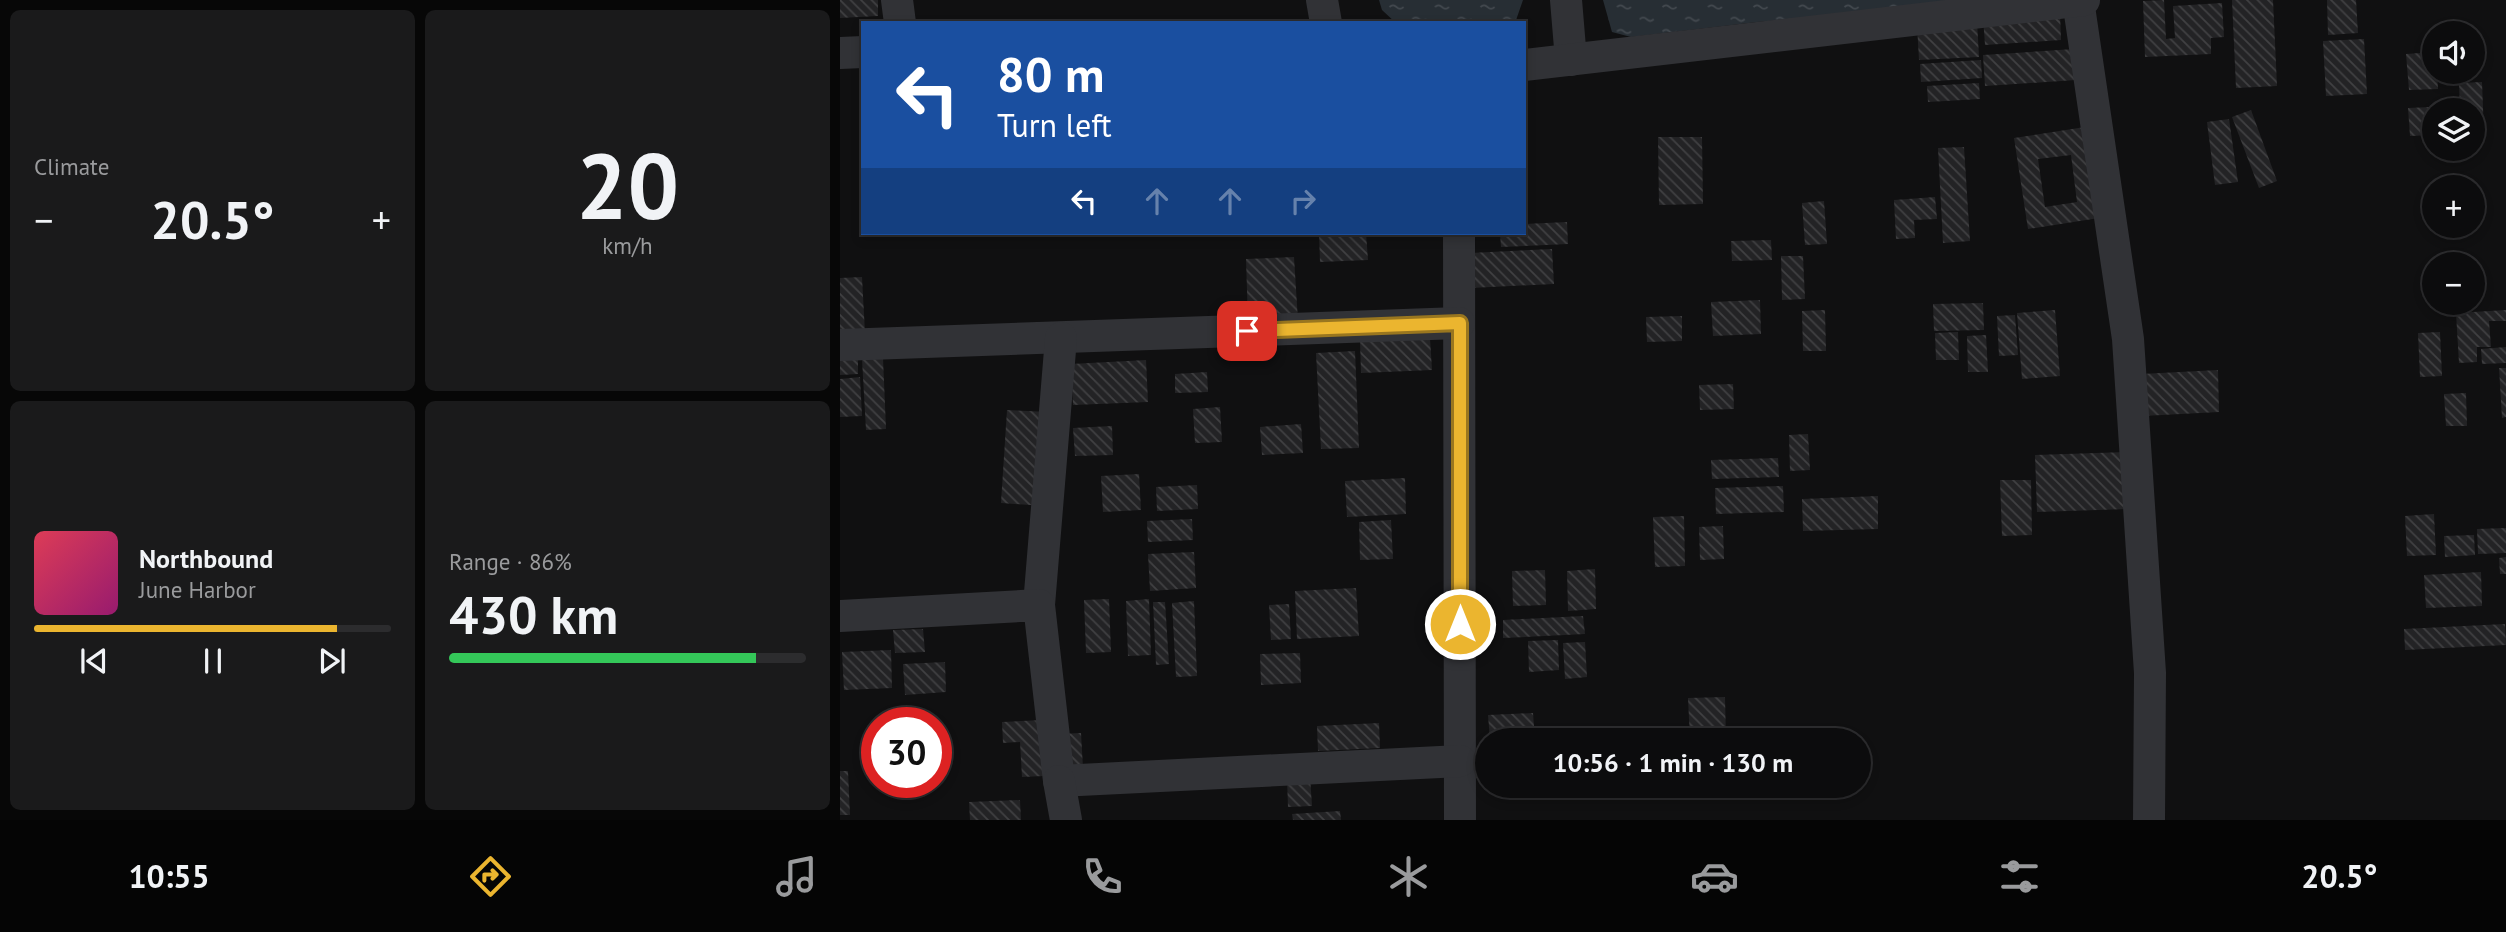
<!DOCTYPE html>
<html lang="en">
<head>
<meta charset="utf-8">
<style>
  :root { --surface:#0c0c0d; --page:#1a1a1b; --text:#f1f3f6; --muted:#9a9b9d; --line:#2c2c2e; --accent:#ebb52f }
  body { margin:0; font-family:"PT Sans",sans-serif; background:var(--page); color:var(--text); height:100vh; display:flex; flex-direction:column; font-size:26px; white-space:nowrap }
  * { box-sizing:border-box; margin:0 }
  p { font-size:23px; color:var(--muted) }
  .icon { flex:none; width:38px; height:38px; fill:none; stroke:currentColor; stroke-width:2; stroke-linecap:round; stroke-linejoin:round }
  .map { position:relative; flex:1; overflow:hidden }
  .side { display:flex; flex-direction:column; gap:10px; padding:10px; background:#070707; width:840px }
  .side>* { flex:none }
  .guide { position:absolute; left:21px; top:21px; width:665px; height:214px; border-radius:0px; box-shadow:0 4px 10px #0003,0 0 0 2px var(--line); background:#1a4fa0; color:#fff; overflow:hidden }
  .fabs { position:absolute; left:1582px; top:21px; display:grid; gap:14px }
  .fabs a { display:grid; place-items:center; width:63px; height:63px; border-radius:50%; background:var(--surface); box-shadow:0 4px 10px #0003,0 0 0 2px var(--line); font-size:35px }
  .speed { position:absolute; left:21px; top:707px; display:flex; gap:14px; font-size:35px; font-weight:700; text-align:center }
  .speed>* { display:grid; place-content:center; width:91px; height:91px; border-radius:50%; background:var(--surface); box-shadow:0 4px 10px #0003,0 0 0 2px var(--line); line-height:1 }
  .speed .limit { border:10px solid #d22; background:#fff; color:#111 }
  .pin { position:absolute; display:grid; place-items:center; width:60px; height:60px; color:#fff; margin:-30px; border-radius:14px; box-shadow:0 4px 10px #0006 }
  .me { position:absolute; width:77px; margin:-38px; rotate:0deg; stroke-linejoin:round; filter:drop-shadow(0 0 5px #0008) }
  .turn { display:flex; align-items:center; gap:24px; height:147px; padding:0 21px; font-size:32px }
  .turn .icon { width:91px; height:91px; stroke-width:2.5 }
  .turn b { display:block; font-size:49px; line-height:60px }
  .lanes { display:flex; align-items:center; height:66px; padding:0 21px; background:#0003; justify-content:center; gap:35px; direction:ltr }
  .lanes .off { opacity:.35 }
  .big { font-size:52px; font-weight:600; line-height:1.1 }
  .side .tile { flex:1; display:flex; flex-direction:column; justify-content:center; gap:10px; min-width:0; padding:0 24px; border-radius:10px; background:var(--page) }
  .side .dial { align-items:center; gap:0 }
  .dial b { font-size:91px; line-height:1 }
  .song { display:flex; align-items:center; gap:21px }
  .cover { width:84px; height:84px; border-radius:10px; background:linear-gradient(135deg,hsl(350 70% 55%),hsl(320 70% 35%)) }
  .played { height:7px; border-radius:4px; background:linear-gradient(90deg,var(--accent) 85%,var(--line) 85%) }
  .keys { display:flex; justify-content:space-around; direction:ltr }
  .heat { display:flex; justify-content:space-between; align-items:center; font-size:38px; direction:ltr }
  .charge { height:10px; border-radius:5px; background:linear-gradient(90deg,#34c759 86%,var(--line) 0) }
  .side .tiles { flex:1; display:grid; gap:10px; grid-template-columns:repeat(2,1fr) }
  .trip { position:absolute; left:635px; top:728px; width:396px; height:70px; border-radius:35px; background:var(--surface); box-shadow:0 4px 10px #0003,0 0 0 2px var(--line); font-weight:600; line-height:70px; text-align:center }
  .tab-bar { display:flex; height:112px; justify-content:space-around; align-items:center; background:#050505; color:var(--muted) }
  .tab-bar .icon { width:49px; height:49px }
  .tab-bar .selected { color:var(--accent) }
  .tab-bar b { font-size:32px; color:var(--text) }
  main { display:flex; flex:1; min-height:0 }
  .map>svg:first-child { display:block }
  .water { fill:url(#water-ripples) }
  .building { fill:url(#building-back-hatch); fill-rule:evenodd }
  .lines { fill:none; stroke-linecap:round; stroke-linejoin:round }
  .minor { stroke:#313236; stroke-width:32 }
  .route-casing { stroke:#99761f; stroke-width:18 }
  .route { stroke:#ebb52f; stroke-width:12 }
</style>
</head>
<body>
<main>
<section class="side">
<div class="tiles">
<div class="tile"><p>Climate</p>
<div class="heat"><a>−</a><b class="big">20.5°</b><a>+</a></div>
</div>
<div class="tile dial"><b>20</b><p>km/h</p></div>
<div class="tile">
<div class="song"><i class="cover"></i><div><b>Northbound</b><p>June Harbor</p></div></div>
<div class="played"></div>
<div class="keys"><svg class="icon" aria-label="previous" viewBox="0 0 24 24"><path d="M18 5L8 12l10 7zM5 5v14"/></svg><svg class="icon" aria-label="pause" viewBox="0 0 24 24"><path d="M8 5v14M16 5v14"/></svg><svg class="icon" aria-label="next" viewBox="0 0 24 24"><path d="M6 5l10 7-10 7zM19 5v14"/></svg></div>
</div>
<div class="tile"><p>Range · 86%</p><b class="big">430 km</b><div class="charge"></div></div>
</div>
</section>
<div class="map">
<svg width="1666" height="820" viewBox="0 0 1666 820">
  <defs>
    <pattern id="water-ripples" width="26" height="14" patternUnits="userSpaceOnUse" patternTransform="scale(1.75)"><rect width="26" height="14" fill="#272e34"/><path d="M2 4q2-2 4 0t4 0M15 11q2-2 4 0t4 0" fill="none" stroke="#43494f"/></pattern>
    <pattern id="building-back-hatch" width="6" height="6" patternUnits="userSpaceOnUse" patternTransform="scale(1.75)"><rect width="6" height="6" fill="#232325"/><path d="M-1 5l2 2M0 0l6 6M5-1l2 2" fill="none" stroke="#404042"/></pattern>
  </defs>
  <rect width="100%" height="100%" fill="#101011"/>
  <g class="water">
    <polygon points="539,0 683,0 675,23 556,23 542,10"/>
    <polygon points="763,0 1172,0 917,22 791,37 772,32"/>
  </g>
  <g class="building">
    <polygon points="0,0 38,0 38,16 0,18"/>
    <polygon points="1324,0 1326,39 1335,38 1333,6 1382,3 1384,37 1371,38 1371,54 1305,57 1303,1"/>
    <polygon points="1392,0 1433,0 1437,86 1396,88"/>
    <polygon points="1487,0 1516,0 1518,33 1488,35"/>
    <polygon points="1220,13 1221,40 1145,45 1143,17"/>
    <polygon points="1137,21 1139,57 1079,60 1077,25"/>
    <polygon points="1524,39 1527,94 1486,96 1483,41"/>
    <polygon points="1234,49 1236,80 1145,86 1143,55"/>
    <polygon points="1594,52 1594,72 1597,72 1598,89 1569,90 1566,54"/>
    <polygon points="1141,60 1142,78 1081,82 1080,64"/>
    <polygon points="1642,82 1644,134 1633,134 1633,110 1620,110 1619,83"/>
    <polygon points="1139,83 1140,99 1088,102 1087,86"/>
    <polygon points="1614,106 1614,110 1594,110 1594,135 1570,136 1568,108"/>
    <polygon points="1411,110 1437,181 1419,188 1392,117"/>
    <polygon points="1389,119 1398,182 1375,185 1367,122"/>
    <path d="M1245 127 1259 218 1188 229 1174 138ZM1231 155 1237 202 1205 207 1198 159Z"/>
    <polygon points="818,137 862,137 863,204 819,205"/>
    <polygon points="1124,147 1130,241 1103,243 1098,148"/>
    <polygon points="1095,197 1097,219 1074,220 1075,238 1056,239 1054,200"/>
    <polygon points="984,201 987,244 965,245 962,203"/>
    <polygon points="727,222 728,244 661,247 660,233 684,233 684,224"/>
    <polygon points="479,233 526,233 528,260 480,262"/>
    <polygon points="931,240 932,260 892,261 891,241"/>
    <polygon points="712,249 714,284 631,288 630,253"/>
    <polygon points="941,256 963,256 965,299 942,300"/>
    <polygon points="454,257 458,321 408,323 406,259"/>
    <polygon points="22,277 25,333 0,334 0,278"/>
    <polygon points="920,300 921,334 873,336 871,302"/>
    <polygon points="1143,303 1144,330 1094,331 1093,304"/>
    <polygon points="985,310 986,351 963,351 962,311"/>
    <polygon points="1215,310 1220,376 1182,379 1177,313"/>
    <polygon points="1666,310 1666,321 1649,321 1651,347 1637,347 1637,362 1619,363 1616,313"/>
    <polygon points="1175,315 1178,355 1159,356 1157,316"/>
    <polygon points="842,316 842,341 807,342 806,317"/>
    <polygon points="1118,332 1119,360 1096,360 1095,333"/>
    <polygon points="1600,332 1602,376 1580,377 1578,333"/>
    <polygon points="1146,335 1148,372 1128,372 1127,336"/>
    <polygon points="590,338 592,370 521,373 520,341"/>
    <polygon points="1666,347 1666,363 1642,364 1641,349"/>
    <polygon points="515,351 519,448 481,449 476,353"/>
    <polygon points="18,358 18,374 0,375 0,359"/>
    <polygon points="43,358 46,429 26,430 22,359"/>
    <polygon points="306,360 308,402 233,405 231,364"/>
    <polygon points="1659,368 1666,368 1666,417 1662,418"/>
    <polygon points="1378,370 1379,412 1303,416 1301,374"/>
    <polygon points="367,372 368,392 335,393 335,374"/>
    <polygon points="20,377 22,416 0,417 0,379"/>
    <polygon points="893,384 894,409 860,410 859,385"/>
    <polygon points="1626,393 1627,426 1606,426 1604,394"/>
    <polygon points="380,407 382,442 355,443 353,409"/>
    <polygon points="167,410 210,412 204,506 161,503"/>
    <polygon points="461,424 463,453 422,455 420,427"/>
    <polygon points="272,426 273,455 235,456 233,428"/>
    <polygon points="968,434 970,470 950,471 949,435"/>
    <polygon points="1287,452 1288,509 1197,512 1195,455"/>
    <polygon points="938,458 939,477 872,479 871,460"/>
    <polygon points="299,474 301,510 263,512 261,476"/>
    <polygon points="565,478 566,514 507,517 505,481"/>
    <polygon points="1160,480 1191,480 1192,535 1162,536"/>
    <polygon points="357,485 358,509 317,511 316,487"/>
    <polygon points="943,486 944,512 876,514 875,488"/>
    <polygon points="1038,496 1038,529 963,531 962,499"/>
    <polygon points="1594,514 1596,555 1567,556 1565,516"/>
    <polygon points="844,516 845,566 815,567 813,517"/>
    <polygon points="352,519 353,540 308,542 307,521"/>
    <polygon points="551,520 553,559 520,560 519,522"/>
    <polygon points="883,526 884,559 860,560 859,527"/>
    <polygon points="1666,528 1666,553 1638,554 1637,529"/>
    <polygon points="1634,535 1635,555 1605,557 1604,536"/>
    <polygon points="354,552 356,588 310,591 308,554"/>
    <polygon points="1666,557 1666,574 1660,574 1659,558"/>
    <polygon points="755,569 756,609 728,611 727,571"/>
    <polygon points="705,570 706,605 673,606 672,571"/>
    <polygon points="1641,572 1642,606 1586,608 1584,575"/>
    <polygon points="516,588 519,636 457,639 455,591"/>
    <polygon points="269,599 271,652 246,653 244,600"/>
    <polygon points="309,599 311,655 288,656 286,601"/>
    <polygon points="354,601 357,676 336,677 332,603"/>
    <polygon points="313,602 325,602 329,664 316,665"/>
    <polygon points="449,604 451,639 431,640 429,605"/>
    <polygon points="743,616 745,634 663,638 663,620"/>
    <polygon points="1665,624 1666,645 1565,650 1564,629"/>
    <polygon points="83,629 85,652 55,653 53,630"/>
    <polygon points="718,640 719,670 689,672 688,641"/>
    <polygon points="745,642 747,677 725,679 723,643"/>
    <polygon points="51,650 52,688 4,690 2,652"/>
    <polygon points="460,653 461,683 421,685 420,654"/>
    <polygon points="105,662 106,692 65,695 63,664"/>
    <polygon points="885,697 886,740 850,740 848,698"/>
    <polygon points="693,713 695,740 650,740 648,715"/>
    <polygon points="202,720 204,776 182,777 180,742 163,743 162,722"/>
    <polygon points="539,723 540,748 478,751 477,726"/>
    <polygon points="241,733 243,768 220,769 218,734"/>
    <polygon points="0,771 8,771 10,815 0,815"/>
    <polygon points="470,776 472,806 448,807 447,778"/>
    <polygon points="180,800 181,820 130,820 129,802"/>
    <polygon points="500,811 501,820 453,820 452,814"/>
  </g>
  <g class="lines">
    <g class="minor">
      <polyline points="57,0 60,23"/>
      <polyline points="482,0 486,23"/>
      <polyline points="726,0 731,60"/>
      <polyline points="1238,0 1288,339 1310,673 1309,820"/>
      <polyline points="0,53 23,52"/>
      <polyline points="684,65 1244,0"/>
      <polyline points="619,233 620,820"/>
      <polyline points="0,345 619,323"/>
      <polyline points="199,605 221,338"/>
      <polyline points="0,616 199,605 219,781 620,761"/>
      <polyline points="219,781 226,820"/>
    </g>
  </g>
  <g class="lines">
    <defs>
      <polyline id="route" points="407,331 620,323 620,624"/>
    </defs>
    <use href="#route" class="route-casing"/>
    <use href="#route" class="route"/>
  </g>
</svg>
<div class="fabs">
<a><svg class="icon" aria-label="sound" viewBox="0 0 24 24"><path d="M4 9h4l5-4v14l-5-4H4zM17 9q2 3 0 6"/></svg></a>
<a><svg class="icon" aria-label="layers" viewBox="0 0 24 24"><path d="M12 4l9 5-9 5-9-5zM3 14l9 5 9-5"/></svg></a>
<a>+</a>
<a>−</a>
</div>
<div class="speed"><div class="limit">30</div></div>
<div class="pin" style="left:407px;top:331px;background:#d93025"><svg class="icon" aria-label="arrive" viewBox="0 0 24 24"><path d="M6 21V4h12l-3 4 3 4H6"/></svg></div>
<svg class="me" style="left:620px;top:624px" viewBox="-20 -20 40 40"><circle r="17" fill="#ebb52f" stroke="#fff" stroke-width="3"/><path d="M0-11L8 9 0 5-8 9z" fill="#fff"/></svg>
<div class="trip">10:56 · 1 min · 130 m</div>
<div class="guide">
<div class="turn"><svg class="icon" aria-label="left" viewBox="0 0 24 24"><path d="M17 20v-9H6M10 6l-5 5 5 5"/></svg><div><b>80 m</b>Turn left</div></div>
<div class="lanes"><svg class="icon" aria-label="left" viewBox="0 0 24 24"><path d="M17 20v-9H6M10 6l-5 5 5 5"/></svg><svg class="icon off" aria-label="ahead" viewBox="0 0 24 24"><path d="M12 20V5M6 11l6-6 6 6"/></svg><svg class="icon off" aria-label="ahead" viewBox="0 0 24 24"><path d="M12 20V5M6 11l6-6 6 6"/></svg><svg class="icon off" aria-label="right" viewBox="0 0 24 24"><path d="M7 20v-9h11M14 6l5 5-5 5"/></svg></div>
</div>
</div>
</main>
<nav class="tab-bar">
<b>10:55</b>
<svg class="icon selected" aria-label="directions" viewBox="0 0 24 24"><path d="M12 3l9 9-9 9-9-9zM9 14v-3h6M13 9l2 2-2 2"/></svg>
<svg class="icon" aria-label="music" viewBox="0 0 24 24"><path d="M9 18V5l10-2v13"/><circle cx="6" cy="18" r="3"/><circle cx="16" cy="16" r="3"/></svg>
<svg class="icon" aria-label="phone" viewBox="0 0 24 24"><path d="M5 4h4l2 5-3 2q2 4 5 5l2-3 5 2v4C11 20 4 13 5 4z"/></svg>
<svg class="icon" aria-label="climate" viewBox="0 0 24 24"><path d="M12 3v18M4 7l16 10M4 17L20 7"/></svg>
<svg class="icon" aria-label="car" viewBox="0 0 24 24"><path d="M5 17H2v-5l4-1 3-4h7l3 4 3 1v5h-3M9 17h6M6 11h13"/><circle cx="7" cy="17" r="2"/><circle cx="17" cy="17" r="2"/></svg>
<svg class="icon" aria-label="filters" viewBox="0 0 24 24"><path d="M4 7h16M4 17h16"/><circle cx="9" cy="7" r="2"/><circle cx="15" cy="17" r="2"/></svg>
<b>20.5°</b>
</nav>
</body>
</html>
